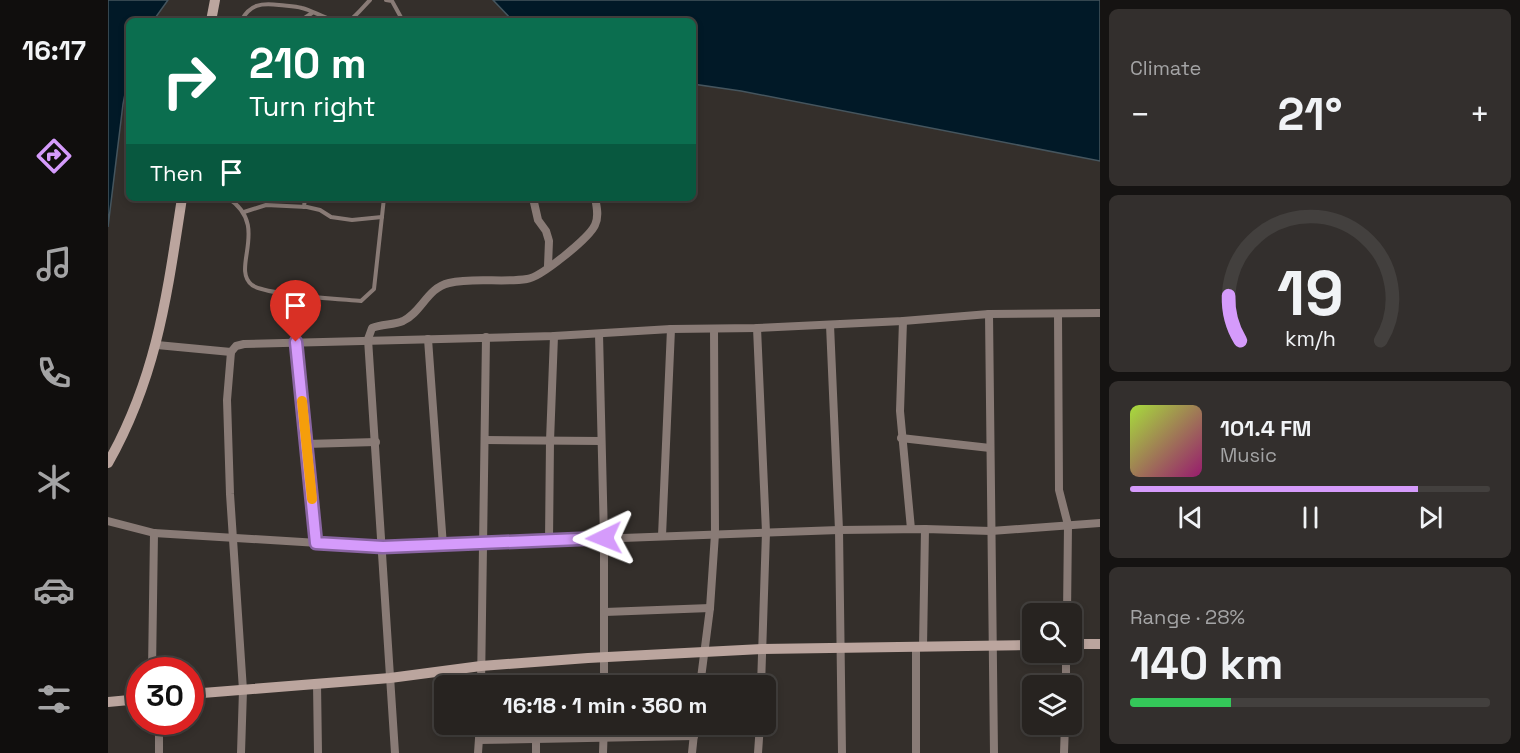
<!DOCTYPE html>
<html lang="en">
<head>
<meta charset="utf-8">
<style>
  :root { --surface:#272320; --page:#332f2d; --text:#f1f3f6; --muted:#a4a4a5; --line:#43403e; --accent:#d59bfb }
  body { margin:0; font-family:"Space Grotesk",sans-serif; background:var(--page); color:var(--text); height:100vh; display:flex; flex-direction:column; font-size:22px; white-space:nowrap }
  * { box-sizing:border-box; margin:0 }
  p { font-size:20px; color:var(--muted) }
  .icon { flex:none; width:33px; height:33px; fill:none; stroke:currentColor; stroke-width:2; stroke-linecap:round; stroke-linejoin:round }
  .map { position:relative; flex:1; overflow:hidden }
  .sheet { display:flex; flex-direction:column; gap:9px; padding:9px; background:#151312; width:420px }
  .sheet>* { flex:none }
  .banner { position:absolute; left:18px; top:18px; width:570px; height:183px; border-radius:9px; box-shadow:0 3px 9px #0003,0 0 0 2px var(--line); background:#0b6e4f; color:#fff; overflow:hidden }
  .buttons { position:absolute; left:914px; top:603px; display:grid; gap:12px }
  .buttons a { display:grid; place-items:center; width:60px; height:60px; border-radius:9px; background:var(--surface); box-shadow:0 3px 9px #0003,0 0 0 2px var(--line); font-size:30px }
  .speed { position:absolute; left:18px; top:657px; display:flex; gap:12px; font-size:30px; font-weight:700; text-align:center }
  .speed>* { display:grid; place-content:center; width:78px; height:78px; border-radius:50%; background:var(--surface); box-shadow:0 3px 9px #0003,0 0 0 2px var(--line); line-height:1 }
  .speed .limit { border:9px solid #d22; background:#fff; color:#111 }
  .pin { position:absolute; display:grid; place-items:center; width:51px; height:51px; color:#fff; margin:-62px -26px; border-radius:50% 50% 50% 0; rotate:-45deg; box-shadow:0 0 6px #0007 }
  .pin .icon { rotate:45deg }
  .me { position:absolute; width:66px; margin:-33px; rotate:268deg; stroke-linejoin:round; filter:drop-shadow(0 0 4px #0008) }
  .turn { display:flex; align-items:center; gap:21px; height:126px; padding:0 24px; font-size:27px }
  .turn .icon { width:78px; height:78px; stroke-width:2.5 }
  .turn b { display:block; font-size:42px; line-height:51px }
  .then { display:flex; align-items:center; height:57px; padding:0 24px; background:#0003; gap:12px; font-size:22px }
  .big { font-size:45px; font-weight:600; line-height:1.1 }
  .sheet .card { flex:1; display:flex; flex-direction:column; justify-content:center; gap:9px; min-width:0; padding:0 21px; border-radius:9px; background:var(--page) }
  .sheet .dial { align-items:center; gap:0 }
  .dial svg { height:156px; overflow:visible; fill:none; stroke:var(--line); stroke-width:7; stroke-linecap:round; text-anchor:middle }
  .dial text { fill:var(--text); stroke:none }
  .song { display:flex; align-items:center; gap:18px }
  .cover { width:72px; height:72px; border-radius:9px; background:linear-gradient(135deg,hsl(80 70% 55%),hsl(320 70% 35%)) }
  .played { height:6px; border-radius:3px; background:linear-gradient(90deg,var(--accent) 80%,var(--line) 80%) }
  .keys { display:flex; justify-content:space-around; direction:ltr }
  .heat { display:flex; justify-content:space-between; align-items:center; font-size:33px; direction:ltr }
  .charge { height:9px; border-radius:4px; background:linear-gradient(90deg,#34c759 28%,var(--line) 0) }
  .trip { position:absolute; left:326px; top:675px; width:342px; height:60px; border-radius:9px; background:var(--surface); box-shadow:0 3px 9px #0003,0 0 0 2px var(--line); font-weight:600; line-height:60px; text-align:center }
  main { display:flex; flex:1; min-height:0 }
  .tab-bar { display:flex; flex-direction:column; width:108px; justify-content:space-around; align-items:center; background:#100e0d; color:var(--muted) }
  .tab-bar .icon { width:42px; height:42px }
  .tab-bar .selected { color:var(--accent) }
  .tab-bar b { font-size:27px; color:var(--text) }
  .map>svg:first-child { display:block }
  .water { fill:#011927; stroke:#45555e; stroke-width:1.5 }
  .lines { fill:none; stroke-linecap:round; stroke-linejoin:round }
  .lane { stroke:#897b76; stroke-width:4 }
  .street { stroke:#897b76; stroke-width:8 }
  .secondary { stroke:#bba59e; stroke-width:10 }
  .route-casing { stroke:#8a65a3; stroke-width:15 }
  .route { stroke:#d59bfb; stroke-width:10 }
  .slow { stroke:#f59e0b; stroke-width:10 }
</style>
</head>
<body>
<main>
<nav class="tab-bar">
<b>16:17</b>
<svg class="icon selected" aria-label="directions" viewBox="0 0 24 24"><path d="M12 3l9 9-9 9-9-9zM9 14v-3h6M13 9l2 2-2 2"/></svg>
<svg class="icon" aria-label="music" viewBox="0 0 24 24"><path d="M9 18V5l10-2v13"/><circle cx="6" cy="18" r="3"/><circle cx="16" cy="16" r="3"/></svg>
<svg class="icon" aria-label="phone" viewBox="0 0 24 24"><path d="M5 4h4l2 5-3 2q2 4 5 5l2-3 5 2v4C11 20 4 13 5 4z"/></svg>
<svg class="icon" aria-label="climate" viewBox="0 0 24 24"><path d="M12 3v18M4 7l16 10M4 17L20 7"/></svg>
<svg class="icon" aria-label="car" viewBox="0 0 24 24"><path d="M5 17H2v-5l4-1 3-4h7l3 4 3 1v5h-3M9 17h6M6 11h13"/><circle cx="7" cy="17" r="2"/><circle cx="17" cy="17" r="2"/></svg>
<svg class="icon" aria-label="filters" viewBox="0 0 24 24"><path d="M4 7h16M4 17h16"/><circle cx="9" cy="7" r="2"/><circle cx="15" cy="17" r="2"/></svg>
</nav>
<div class="map">
<svg width="992" height="753" viewBox="0 0 992 753">
  <rect width="100%" height="100%" fill="#342f2b"/>
  <g class="water">
    <polygon points="0,0 60,0 45,21 21,21 21,74 15,104 0,227"/>
    <polygon points="385,0 992,0 992,161 633,91 585,84 585,21 405,21"/>
  </g>
  <g class="lines">
    <g class="lane">
      <polyline points="278,0 284,1 295,21"/>
      <path d="M133 21C142 4 153 3 171 5 179 6 187 6 194 8 208 11 227 27 243 19 247 17 257 5 262 0"/>
      <polyline points="192,21 204,13"/>
      <path d="M120 198C163 226 122 268 144 285 158 295 232 299 253 301L266 289 276 198"/>
      <polyline points="196,207 197,198"/>
      <polyline points="136,212 158,205 199,207 212,210 223,217 244,220 274,217"/>
    </g>
    <g class="street">
      <polyline points="425,198 430,220 438,231 441,241 440,266"/>
      <polyline points="881,314 886,753"/>
      <polyline points="950,314 951,490 960,525 959,614"/>
      <polyline points="795,321 792,411 803,529"/>
      <polyline points="722,325 731,530 734,753"/>
      <polyline points="649,328 658,532 653,686"/>
      <polyline points="491,334 496,538 496,686"/>
      <polyline points="320,339 335,546"/>
      <polyline points="188,342 208,543"/>
      <polyline points="49,345 123,352"/>
      <polyline points="793,438 882,448"/>
      <polyline points="377,440 493,441"/>
      <polyline points="198,444 268,442"/>
      <polyline points="0,521 46,533 275,547 731,530 817,529 883,531 992,523"/>
      <polyline points="554,536 563,329"/>
      <polyline points="441,541 442,441 446,336"/>
      <polyline points="497,612 602,608"/>
      <polyline points="815,647 817,529"/>
      <polyline points="44,670 46,533"/>
      <polyline points="209,683 210,753"/>
      <polyline points="373,686 378,337"/>
      <polyline points="592,686 602,608 607,534 606,329"/>
      <polyline points="958,686 958,652"/>
      <polyline points="51,722 51,753"/>
      <polyline points="428,739 428,753"/>
      <polyline points="371,740 586,736"/>
      <polyline points="133,753 135,690 122,494 119,400 123,352 128,346 136,344 446,336 563,329 649,328 795,321 881,314 992,313"/>
      <path d="M287 753 260 339 264 328C274 324 286 325 295 321 314 312 319 288 341 283 366 277 394 283 419 279 432 278 481 238 487 225 491 217 489 207 487 198"/>
      <polyline points="370,753 372,724"/>
      <polyline points="495,753 496,724"/>
      <polyline points="584,753 587,724"/>
      <polyline points="650,753 652,724"/>
      <polyline points="808,753 808,647"/>
      <polyline points="956,753 957,724"/>
    </g>
    <g class="secondary">
      <polyline points="103,21 107,0"/>
      <path d="M0 463C49 376 59 295 74 198"/>
      <polyline points="963,644 992,644"/>
      <polyline points="82,694 282,678 373,666 480,658 654,649 924,645"/>
      <polyline points="0,702 32,699"/>
    </g>
  </g>
  <g class="lines">
    <defs>
      <polyline id="route" points="188,342 208,543 275,547 496,538"/>
    </defs>
    <use href="#route" class="route-casing"/>
    <use href="#route" class="route"/>
    <polyline class="slow" points="194,401 204,499"/>
  </g>
</svg>
<div class="buttons">
<a><svg class="icon" aria-label="search" viewBox="0 0 24 24"><circle cx="10" cy="10" r="6"/><path d="M15 15l6 6"/></svg></a>
<a><svg class="icon" aria-label="layers" viewBox="0 0 24 24"><path d="M12 4l9 5-9 5-9-5zM3 14l9 5 9-5"/></svg></a>
</div>
<div class="speed"><div class="limit">30</div></div>
<div class="pin" style="left:188px;top:342px;background:#d93025"><svg class="icon" aria-label="arrive" viewBox="0 0 24 24"><path d="M6 21V4h12l-3 4 3 4H6"/></svg></div>
<svg class="me" style="left:496px;top:538px" viewBox="-20 -20 40 40"><path d="M0-17L14 15 0 8-14 15z" fill="#d59bfb" stroke="#fff" stroke-width="4"/></svg>
<div class="trip">16:18 · 1 min · 360 m</div>
<div class="banner">
<div class="turn"><svg class="icon" aria-label="right" viewBox="0 0 24 24"><path d="M7 20v-9h11M14 6l5 5-5 5"/></svg><div><b>210 m</b>Turn right</div></div>
<div class="then">Then<svg class="icon" aria-label="arrive" viewBox="0 0 24 24"><path d="M6 21V4h12l-3 4 3 4H6"/></svg></div>
</div>
</div>
<section class="sheet">
<div class="card"><p>Climate</p>
<div class="heat"><a>−</a><b class="big">21°</b><a>+</a></div>
</div>
<div class="card dial"><svg viewBox="0 0 100 80">
<path d="M14 69A42 42 0 1 1 86 69"/>
<path d="M14 69A42 42 0 0 1 8 46" stroke="#d59bfb"/>
<text x="50" y="56" font-size="32" font-weight="700">19</text>
<text x="50" y="72" font-size="11">km/h</text>
</svg></div>
<div class="card">
<div class="song"><i class="cover"></i><div><b>101.4 FM</b><p>Music</p></div></div>
<div class="played"></div>
<div class="keys"><svg class="icon" aria-label="previous" viewBox="0 0 24 24"><path d="M18 5L8 12l10 7zM5 5v14"/></svg><svg class="icon" aria-label="pause" viewBox="0 0 24 24"><path d="M8 5v14M16 5v14"/></svg><svg class="icon" aria-label="next" viewBox="0 0 24 24"><path d="M6 5l10 7-10 7zM19 5v14"/></svg></div>
</div>
<div class="card"><p>Range · 28%</p><b class="big">140 km</b><div class="charge"></div></div>
</section>
</main>
</body>
</html>
